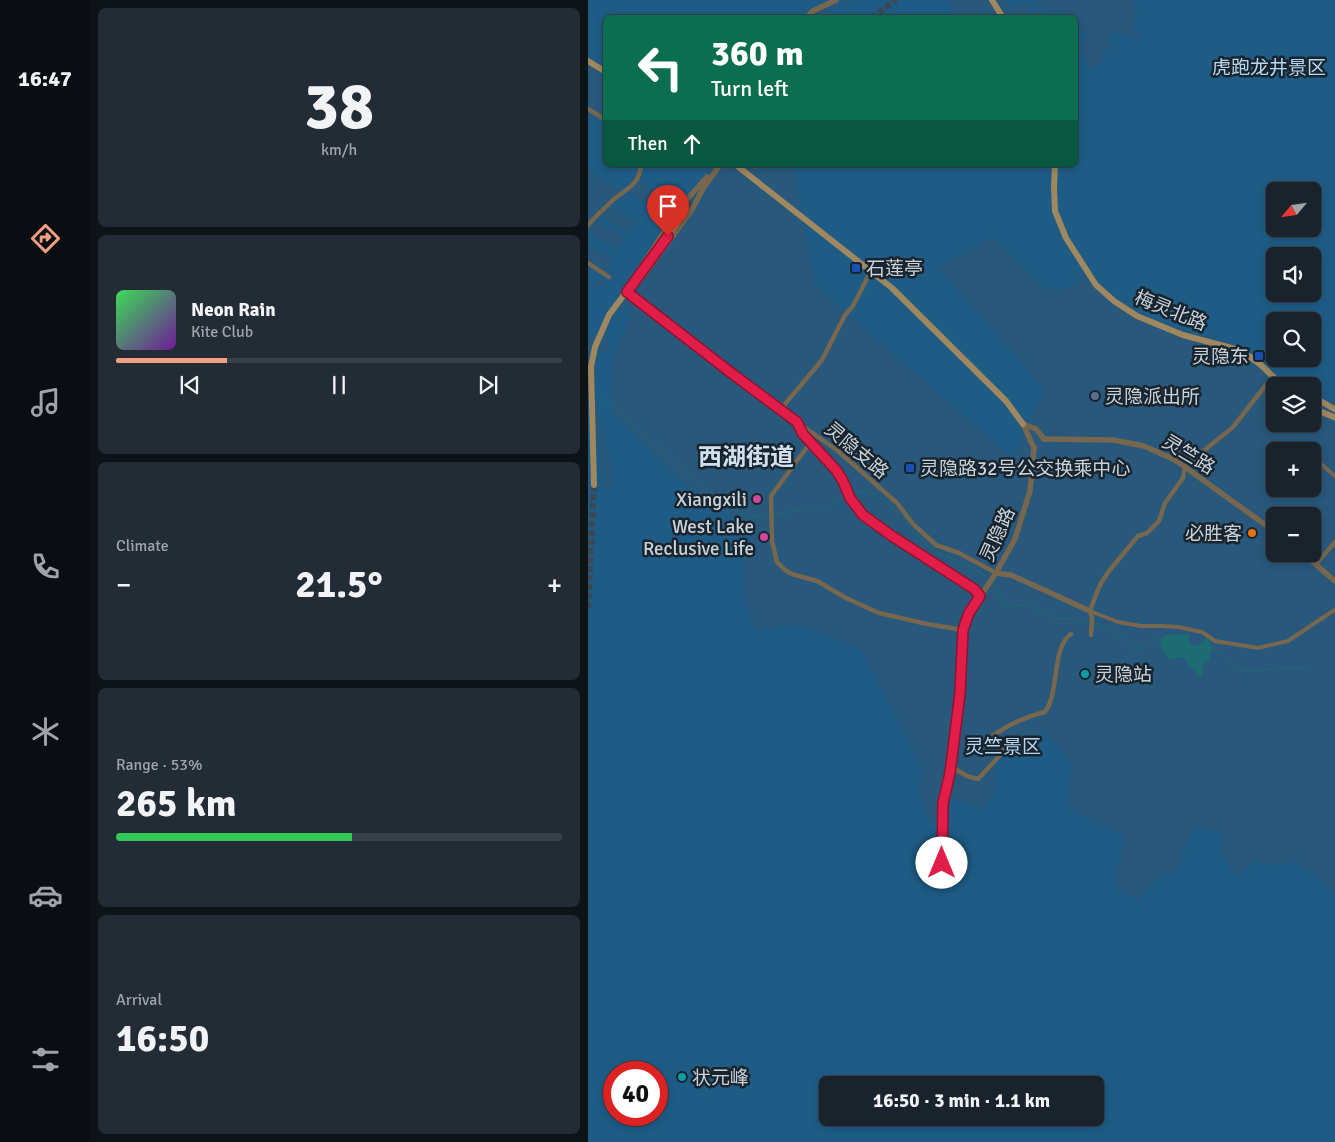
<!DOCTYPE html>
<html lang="en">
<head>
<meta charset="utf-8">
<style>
  :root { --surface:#1a232c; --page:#232b34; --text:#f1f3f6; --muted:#9fa4a9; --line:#384048; --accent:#f3a082 }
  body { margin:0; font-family:Signika,"Noto Sans SC",sans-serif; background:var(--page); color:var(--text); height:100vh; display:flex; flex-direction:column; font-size:19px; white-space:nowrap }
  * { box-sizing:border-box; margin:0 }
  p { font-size:16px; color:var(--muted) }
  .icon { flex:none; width:28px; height:28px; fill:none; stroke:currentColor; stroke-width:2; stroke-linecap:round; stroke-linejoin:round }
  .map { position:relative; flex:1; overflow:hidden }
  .drawer { display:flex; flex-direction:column; gap:8px; padding:8px; background:#0e1318; width:498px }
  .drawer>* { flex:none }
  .hud { position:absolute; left:15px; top:15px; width:475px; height:152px; border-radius:8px; box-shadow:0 2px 8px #0003,0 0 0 1px var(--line); background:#0b6e4f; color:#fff; overflow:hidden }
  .needle { width:32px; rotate:241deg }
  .fabs { position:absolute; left:678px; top:182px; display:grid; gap:10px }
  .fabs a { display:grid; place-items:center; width:55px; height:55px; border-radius:8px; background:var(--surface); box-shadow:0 2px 8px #0003,0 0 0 1px var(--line); font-size:25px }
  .speed { position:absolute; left:15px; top:1061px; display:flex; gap:10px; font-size:25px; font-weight:700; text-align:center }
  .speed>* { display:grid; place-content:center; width:65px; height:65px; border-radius:50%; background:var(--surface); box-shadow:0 2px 8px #0003,0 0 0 1px var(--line); line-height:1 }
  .speed .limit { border:8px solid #d22; background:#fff; color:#111 }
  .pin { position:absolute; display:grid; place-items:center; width:42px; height:42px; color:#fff; margin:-51px -21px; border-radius:50% 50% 50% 0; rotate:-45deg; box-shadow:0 0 5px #0007 }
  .pin .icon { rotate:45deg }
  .me { position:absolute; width:55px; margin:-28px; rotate:0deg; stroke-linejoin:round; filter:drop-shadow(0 0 4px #0008) }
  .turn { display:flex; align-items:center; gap:18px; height:105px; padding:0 25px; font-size:22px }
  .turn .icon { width:65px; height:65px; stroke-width:2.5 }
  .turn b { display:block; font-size:35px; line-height:42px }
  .then { display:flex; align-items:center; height:48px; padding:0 25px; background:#0003; gap:10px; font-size:19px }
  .big { font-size:38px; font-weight:700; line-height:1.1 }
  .drawer .tile { flex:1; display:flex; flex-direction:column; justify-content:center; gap:8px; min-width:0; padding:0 18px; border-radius:8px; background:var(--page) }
  .drawer .dial { align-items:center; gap:0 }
  .dial b { font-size:65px; line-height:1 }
  .song { display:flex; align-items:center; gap:15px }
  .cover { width:60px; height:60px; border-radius:8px; background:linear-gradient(135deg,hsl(130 70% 55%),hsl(280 70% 35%)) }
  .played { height:5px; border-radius:2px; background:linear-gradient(90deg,var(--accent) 25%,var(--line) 25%) }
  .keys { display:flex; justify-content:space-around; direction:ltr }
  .heat { display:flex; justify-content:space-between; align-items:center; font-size:28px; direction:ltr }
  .charge { height:8px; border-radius:4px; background:linear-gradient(90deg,#34c759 53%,var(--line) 0) }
  .trip { position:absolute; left:231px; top:1076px; width:285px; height:50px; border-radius:8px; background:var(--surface); box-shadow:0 2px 8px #0003,0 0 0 1px var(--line); font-weight:700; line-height:50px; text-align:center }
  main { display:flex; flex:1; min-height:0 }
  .tab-bar { display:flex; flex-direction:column; width:90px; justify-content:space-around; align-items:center; background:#0a0e12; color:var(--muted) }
  .tab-bar .icon { width:35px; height:35px }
  .tab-bar .current { color:var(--accent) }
  .tab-bar b { font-size:22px; color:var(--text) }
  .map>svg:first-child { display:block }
  .green { fill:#28587b; fill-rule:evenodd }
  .forest { fill:#1e5c86; fill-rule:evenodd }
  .water { fill:#1c6c71 }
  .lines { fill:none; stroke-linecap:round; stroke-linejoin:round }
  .stream { stroke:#1c6c71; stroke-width:1 }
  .secondary-tunnel { stroke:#3b4752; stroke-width:6; stroke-dasharray:6 3; stroke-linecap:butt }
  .pedestrian { stroke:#76674e; stroke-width:4 }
  .minor { stroke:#76674e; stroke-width:4.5 }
  .tertiary { stroke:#76674e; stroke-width:5.5 }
  .secondary { stroke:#9f875f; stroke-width:6 }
  .route-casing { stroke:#92132f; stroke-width:12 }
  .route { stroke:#e11d48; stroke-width:9 }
  .transit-dot { fill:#1a4fb4; stroke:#18252f; stroke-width:2 }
  .service-dot { fill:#5c6f8a; stroke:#18252f; stroke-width:2 }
  .hotel-dot { fill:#d1479c; stroke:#18252f; stroke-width:2 }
  .food-dot { fill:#e8710a; stroke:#18252f; stroke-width:2 }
  .culture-dot { fill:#0f9aa8; stroke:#18252f; stroke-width:2 }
  .labels { text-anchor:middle; stroke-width:5; stroke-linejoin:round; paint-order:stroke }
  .park-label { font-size:19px; fill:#b7d7f1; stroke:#18252f }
  .poi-label { font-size:19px; fill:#cad2d9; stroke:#18252f; text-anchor:start }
  .street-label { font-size:19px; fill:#cad2d9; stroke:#18252f }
  .district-label { font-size:24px; font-weight:bold; fill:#d0e0ee; stroke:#18252f }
</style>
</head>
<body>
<main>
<nav class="tab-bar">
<b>16:47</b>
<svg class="icon current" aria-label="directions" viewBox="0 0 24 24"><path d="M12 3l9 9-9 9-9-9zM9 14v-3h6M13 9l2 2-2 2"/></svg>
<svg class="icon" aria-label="music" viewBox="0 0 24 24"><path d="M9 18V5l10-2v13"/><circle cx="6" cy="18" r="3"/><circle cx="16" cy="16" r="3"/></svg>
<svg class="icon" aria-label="phone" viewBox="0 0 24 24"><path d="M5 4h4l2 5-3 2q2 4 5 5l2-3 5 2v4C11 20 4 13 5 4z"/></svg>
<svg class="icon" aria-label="climate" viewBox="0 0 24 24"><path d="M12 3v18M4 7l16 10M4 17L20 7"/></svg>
<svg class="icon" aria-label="car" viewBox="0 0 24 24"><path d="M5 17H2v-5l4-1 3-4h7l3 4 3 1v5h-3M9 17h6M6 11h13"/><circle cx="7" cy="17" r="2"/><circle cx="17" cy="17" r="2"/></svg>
<svg class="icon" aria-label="filters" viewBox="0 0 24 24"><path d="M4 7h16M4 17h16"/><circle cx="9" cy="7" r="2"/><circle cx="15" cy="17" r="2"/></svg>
</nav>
<section class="drawer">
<div class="tile dial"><b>38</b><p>km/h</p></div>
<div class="tile">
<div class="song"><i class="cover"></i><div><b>Neon Rain</b><p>Kite Club</p></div></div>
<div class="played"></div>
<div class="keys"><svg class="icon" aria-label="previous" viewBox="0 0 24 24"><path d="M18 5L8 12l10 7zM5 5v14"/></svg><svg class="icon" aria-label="pause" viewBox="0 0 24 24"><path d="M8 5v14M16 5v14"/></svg><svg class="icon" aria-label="next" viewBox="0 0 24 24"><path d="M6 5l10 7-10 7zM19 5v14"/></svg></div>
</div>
<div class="tile"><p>Climate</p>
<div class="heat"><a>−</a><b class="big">21.5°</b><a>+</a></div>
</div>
<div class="tile"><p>Range · 53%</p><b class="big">265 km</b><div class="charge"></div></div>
<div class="tile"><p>Arrival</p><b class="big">16:50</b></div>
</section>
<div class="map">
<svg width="748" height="1142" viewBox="0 0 748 1142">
  <rect width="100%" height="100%" fill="#222f3a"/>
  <path class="green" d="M0 0H747V1142H180L69 1072 0 956ZM18 18H488V165H18ZM686 191H724V229H686ZM686 256H724V294H686ZM686 321H724V359H686ZM686 386H724V424H686ZM686 451H724V489H686ZM686 516H724V554H686ZM240 1085H508V1118H240Z"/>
  <g class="forest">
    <polygon points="0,0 244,0 220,17 18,18 17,66 0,56"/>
    <polygon points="264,0 359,0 368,17 237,17 242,9"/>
    <polygon points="417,0 449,0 447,5 468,13 472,11 478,13 481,17 464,17 448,9 442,13 443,17 430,17 445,8 441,2 424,6"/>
    <path d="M545 0H747V396L742 404 724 394V386C688 386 680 360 652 347 639 340 622 338 608 334 580 326 548 314 525 296 516 289 509 280 502 271L495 273C485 291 476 289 457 289L404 237 350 267 456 389 425 458 228 286 205 165H488V66L490 59 488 53V25L495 31 497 39 491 49 499 66 505 69C516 63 517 58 516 46L525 56 529 53 520 40 523 35 530 32 546 39 552 36 545 26C550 17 550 10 545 0ZM686 191H724V229H686ZM686 256H724V294H686ZM686 321H724V359H686Z"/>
    <path d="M0 112 17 122 18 165H51C47 177 44 183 34 191L0 171Z"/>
    <polygon points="56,165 125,165 94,202 66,241 15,322 8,336 0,335 0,284 10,288 21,284 15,280 9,283 0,279 0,266 12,273 17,271 24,259 0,244 0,232 29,250 36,238 9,220 12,216 40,235 48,222 23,207 41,192 62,207 70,196 69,193 54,182 51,178"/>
    <path d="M36 305 43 310 23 366 24 413 87 477 166 532 156 553V598L168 630 212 625 273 650 335 769 330 787 341 819 353 826 364 797 392 809 405 796 409 756 458 732 484 766 479 809 536 836 526 887 549 900 574 874H587L606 827 635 832 632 852 649 877 666 861 686 866 706 861 747 892V1142H0V402L17 488 26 487C20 442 0 397 11 351L15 354 21 350C15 328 21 321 36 305ZM26 1072H69V1115H26ZM240 1085H508V1118H240Z"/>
  </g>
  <path class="water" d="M601 633V642L607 646 613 643 619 638 624 646V651L621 655 622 660 614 666 615 674 612 676 601 666 598 660 594 657 581 659C575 653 573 648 572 640L578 635Z"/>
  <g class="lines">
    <g class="stream">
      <polyline points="7,395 24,405 100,475 154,515 163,517 182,514"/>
      <polyline points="262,494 272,491 289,495 317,518 322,528 345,550 389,570 401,579"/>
      <polyline points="186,514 242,506 258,496"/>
      <polyline points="404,582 411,591 413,603 425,606 442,605 466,618 488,619 501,623"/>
      <path d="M505 623C518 626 535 637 544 648L550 649 568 639 572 640"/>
      <path d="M624 646C636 653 640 668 655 672L696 668H712L723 664"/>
    </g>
    <g class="secondary-tunnel">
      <polyline points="283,18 308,0"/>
      <polyline points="90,222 106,201"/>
      <polyline points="0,608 6,485"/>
    </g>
    <g class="pedestrian">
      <polyline points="712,446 718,451"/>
      <polyline points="724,456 748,477"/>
      <polyline points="502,611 530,622 553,626 574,626 590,627 614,632 627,641 670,648 700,641 748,609"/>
    </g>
    <g class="minor">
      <polyline points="0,109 18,120"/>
      <path d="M0 225C8 216 17 208 25 200 39 188 51 186 53 165"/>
      <polyline points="0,263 21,277"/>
      <polyline points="39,291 141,372 199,415 250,451 309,503 325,524 348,545 371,553 408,573"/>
      <polyline points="195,412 197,404 234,360 257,315 265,306 283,271"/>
      <polyline points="209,421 211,428 222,443 183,496 184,541 189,562 197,570 204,574 229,581 258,598 291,613 339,624 375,630"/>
      <polyline points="222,443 233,452 248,470 255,481 262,498 275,515 304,536 386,589 392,596"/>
      <polyline points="729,563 748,541"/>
      <polyline points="503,635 504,618 502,611 507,597 513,583 521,571 550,536 559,533 571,521 577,503 595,478 597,466 645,427 685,376"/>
      <path d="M362 773 367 769 379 776 390 779 417 750 404 737C419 724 438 717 457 712 472 692 463 648 483 634"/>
    </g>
    <g class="tertiary">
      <polyline points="218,18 225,11 248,0"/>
      <polyline points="46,278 93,206 119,177"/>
      <polyline points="44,287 53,279 103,211 115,189 132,165"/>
      <polyline points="435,424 446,448"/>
      <polyline points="435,424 448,429 456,439"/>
      <polyline points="456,439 525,440 556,446 587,460 686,531"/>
      <polyline points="716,554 748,582"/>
      <polyline points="408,573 423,575 502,611"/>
      <polyline points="354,863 355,803 362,773 373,677 375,630 381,613 408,573 427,539 442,491 446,448"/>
    </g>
    <g class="secondary">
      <polyline points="404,0 415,18"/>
      <polyline points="0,61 18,72"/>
      <polyline points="148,165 304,288 418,401 435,424"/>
      <polyline points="467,165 466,187 467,211 478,238 508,285 526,301 549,316 595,335 647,349 658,354 673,365 695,386"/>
      <polyline points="690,379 705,386"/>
      <polyline points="724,396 748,410"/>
      <polyline points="724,408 748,418"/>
      <polyline points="6,485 3,367 7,347 21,315 90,222"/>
    </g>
  </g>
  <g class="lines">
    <defs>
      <polyline id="route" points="80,236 39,292 142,372 209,422 215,434 248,470 255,481 262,498 275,515 304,536 386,589 392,596 381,613 375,630 372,693 362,773 355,803 354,863"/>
    </defs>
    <use href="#route" class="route-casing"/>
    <use href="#route" class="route"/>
  </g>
  <g class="transit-dot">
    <rect x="263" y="263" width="10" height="10" rx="2.5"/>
    <rect x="666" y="351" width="10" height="10" rx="2.5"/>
    <rect x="317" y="463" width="10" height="10" rx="2.5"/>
  </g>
  <circle class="service-dot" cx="507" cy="396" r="5"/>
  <g class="hotel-dot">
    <circle cx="169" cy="499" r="5"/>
    <circle cx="176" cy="537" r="5"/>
  </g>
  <circle class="food-dot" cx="664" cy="533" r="5"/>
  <g class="culture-dot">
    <circle cx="497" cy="674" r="5"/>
    <circle cx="94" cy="1077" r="5"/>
  </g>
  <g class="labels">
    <g class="park-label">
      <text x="681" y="74">虎跑龙井景区</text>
      <text x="415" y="753">灵竺景区</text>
    </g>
    <g class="poi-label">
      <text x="278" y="275">石莲亭</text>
      <text x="661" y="363" text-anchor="end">灵隐东</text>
      <text x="517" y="403">灵隐派出所</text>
      <text x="332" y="475">灵隐路32号公交换乘中心</text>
      <text x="159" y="506" text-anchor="end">Xiangxili</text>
      <text x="166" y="533" text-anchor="end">West Lake<tspan x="166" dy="22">Reclusive Life</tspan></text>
      <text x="654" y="540" text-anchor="end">必胜客</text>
      <text x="507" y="681">灵隐站</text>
      <text x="104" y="1084">状元峰</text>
    </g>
    <g class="street-label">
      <text transform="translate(583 310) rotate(22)" y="7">梅灵北路</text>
      <text transform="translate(269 450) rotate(40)" y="7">灵隐支路</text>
      <text transform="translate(601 454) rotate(31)" y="7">灵竺路</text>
      <text transform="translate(409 534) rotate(-66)" y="7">灵隐路</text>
    </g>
    <g class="district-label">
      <text x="158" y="465">西湖街道</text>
    </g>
  </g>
</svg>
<div class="fabs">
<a><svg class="needle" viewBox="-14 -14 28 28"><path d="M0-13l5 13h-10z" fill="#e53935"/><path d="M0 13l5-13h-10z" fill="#9fa4a9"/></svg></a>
<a><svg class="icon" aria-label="sound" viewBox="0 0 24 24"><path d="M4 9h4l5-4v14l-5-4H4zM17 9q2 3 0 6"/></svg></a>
<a><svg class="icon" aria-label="search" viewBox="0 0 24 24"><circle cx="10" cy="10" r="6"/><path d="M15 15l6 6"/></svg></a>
<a><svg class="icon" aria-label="layers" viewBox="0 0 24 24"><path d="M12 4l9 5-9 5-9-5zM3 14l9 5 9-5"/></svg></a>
<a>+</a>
<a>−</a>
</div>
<div class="speed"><div class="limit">40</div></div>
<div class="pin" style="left:80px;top:236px;background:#d93025"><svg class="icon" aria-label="arrive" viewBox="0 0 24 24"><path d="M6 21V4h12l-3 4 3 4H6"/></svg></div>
<svg class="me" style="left:354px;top:863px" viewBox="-20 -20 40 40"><circle r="19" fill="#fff"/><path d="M0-13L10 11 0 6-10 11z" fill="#e11d48"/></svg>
<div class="trip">16:50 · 3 min · 1.1 km</div>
<div class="hud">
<div class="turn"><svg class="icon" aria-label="left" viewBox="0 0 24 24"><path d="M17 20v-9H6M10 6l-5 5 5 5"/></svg><div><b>360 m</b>Turn left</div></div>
<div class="then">Then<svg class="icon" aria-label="ahead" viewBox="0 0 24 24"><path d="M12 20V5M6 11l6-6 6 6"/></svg></div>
</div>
</div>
</main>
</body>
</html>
